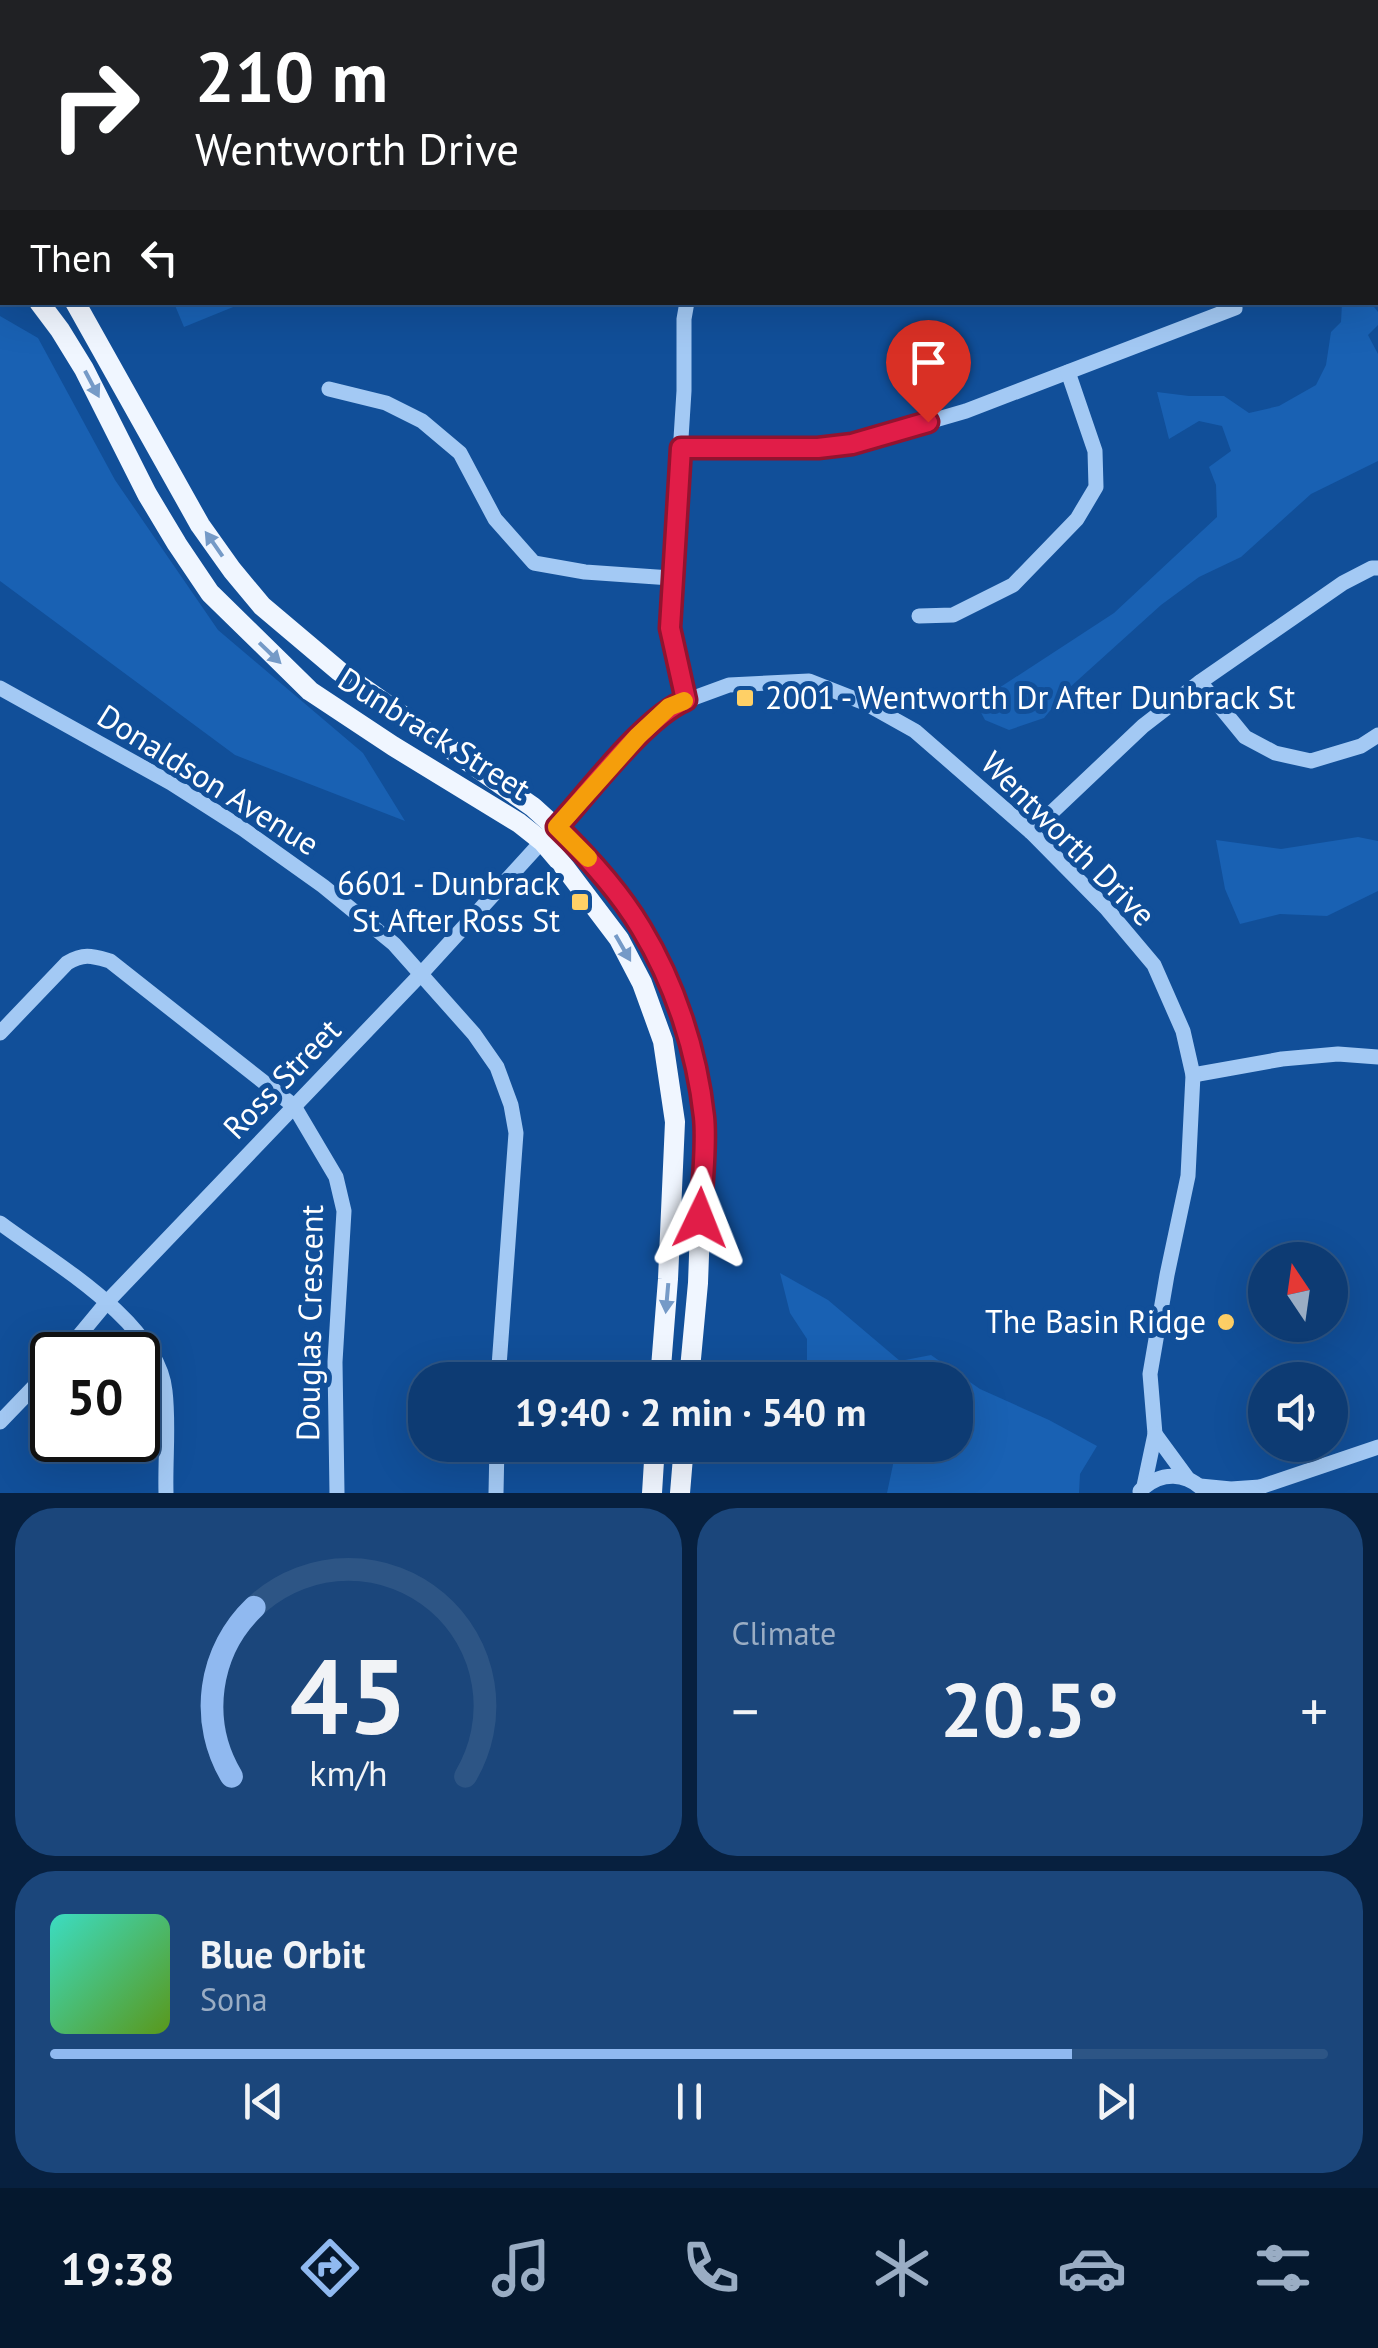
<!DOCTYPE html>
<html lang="en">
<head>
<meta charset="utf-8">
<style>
  :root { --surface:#0d3b73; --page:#1b467b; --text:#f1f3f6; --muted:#9aadc4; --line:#2d5585; --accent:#90b9f0 }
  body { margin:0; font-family:"PT Sans",sans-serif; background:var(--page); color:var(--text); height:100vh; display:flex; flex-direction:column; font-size:38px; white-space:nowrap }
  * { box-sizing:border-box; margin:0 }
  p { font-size:32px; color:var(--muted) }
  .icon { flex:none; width:55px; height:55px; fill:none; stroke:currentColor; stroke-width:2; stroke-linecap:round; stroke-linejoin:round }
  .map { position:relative; height:1493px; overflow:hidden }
  .details { display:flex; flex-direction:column; gap:15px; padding:15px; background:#07203f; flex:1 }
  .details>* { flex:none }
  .hud { position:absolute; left:0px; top:0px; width:1380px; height:305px; box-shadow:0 10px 40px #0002,0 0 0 2px var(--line); background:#202124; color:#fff; overflow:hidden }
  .needle { width:65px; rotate:347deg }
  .tools { position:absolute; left:1248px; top:1242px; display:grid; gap:20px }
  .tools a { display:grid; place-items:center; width:100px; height:100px; border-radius:50%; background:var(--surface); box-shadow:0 10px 40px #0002,0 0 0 2px var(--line); font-size:50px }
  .speed { position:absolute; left:30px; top:1332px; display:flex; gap:20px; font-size:50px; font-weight:700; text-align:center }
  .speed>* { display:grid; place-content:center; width:130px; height:130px; border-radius:50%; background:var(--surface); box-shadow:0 10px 40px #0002,0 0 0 2px var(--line); line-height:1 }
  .speed .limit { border:5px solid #111; border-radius:15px; background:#fff; color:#111 }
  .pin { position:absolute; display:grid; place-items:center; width:85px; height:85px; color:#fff; margin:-102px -42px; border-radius:50% 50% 50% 0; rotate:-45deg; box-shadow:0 0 10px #0007 }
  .pin .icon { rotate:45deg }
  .me { position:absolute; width:110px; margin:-55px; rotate:2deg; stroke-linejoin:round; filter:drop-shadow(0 0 8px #0008) }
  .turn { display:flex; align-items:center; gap:35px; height:210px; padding:0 30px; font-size:45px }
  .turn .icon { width:130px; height:130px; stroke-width:2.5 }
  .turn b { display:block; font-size:70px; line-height:85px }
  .then { display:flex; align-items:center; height:95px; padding:0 30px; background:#0003; gap:20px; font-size:38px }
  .big { font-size:75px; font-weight:700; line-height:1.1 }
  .details .widget { flex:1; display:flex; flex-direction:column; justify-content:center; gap:15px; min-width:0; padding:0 35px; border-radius:40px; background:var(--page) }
  .details .dial { align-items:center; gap:0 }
  .dial svg { height:260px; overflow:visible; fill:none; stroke:var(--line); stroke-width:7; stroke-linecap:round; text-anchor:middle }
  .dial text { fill:var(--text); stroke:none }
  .song { display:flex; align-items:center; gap:30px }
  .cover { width:120px; height:120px; border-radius:15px; background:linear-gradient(135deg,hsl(170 70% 55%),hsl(90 70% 35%)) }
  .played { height:10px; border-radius:5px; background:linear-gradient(90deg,var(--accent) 80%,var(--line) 80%) }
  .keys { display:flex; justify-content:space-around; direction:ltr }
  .heat { display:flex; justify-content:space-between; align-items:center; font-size:55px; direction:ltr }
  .details .tiles { flex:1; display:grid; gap:15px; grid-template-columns:1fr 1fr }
  .widget:last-child { grid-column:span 2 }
  .trip { position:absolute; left:408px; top:1362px; width:565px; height:100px; border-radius:40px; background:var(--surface); box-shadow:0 10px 40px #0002,0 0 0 2px var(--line); font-weight:700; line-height:100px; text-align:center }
  .dock { display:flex; height:160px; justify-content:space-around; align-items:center; background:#05182e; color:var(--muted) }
  .dock .icon { width:70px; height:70px }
  .dock .active { color:var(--accent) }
  .dock b { font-size:45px; color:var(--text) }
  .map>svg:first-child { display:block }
  .green { fill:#1961b3 }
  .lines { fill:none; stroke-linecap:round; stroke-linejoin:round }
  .minor { stroke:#a3c9f4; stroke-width:15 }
  .major { stroke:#f0f6ff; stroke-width:20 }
  .oneway { fill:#759ac7 }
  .route-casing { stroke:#92132f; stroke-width:25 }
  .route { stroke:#e11d48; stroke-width:18 }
  .slow { stroke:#f59e0b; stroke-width:18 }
  .poi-dot { fill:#ffd066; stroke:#114f99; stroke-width:4 }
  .labels { text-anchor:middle; stroke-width:10; stroke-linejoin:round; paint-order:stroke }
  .poi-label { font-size:32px; fill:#fff; stroke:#114f99; text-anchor:end }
  .street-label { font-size:32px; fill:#fff; stroke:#114f99 }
</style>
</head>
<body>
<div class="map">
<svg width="1378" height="1493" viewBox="0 0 1378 1493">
  <rect width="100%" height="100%" fill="#114f99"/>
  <g class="green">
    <rect x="423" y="0" width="171" height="2"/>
    <polygon points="174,303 243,303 184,327"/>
    <polygon points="1342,303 1371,303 1378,312 1378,325 1368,335 1378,354 1378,461 1311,494 1241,557 1199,577 1161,605 1068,689 1044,718 1009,730 985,720 976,703 1114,613 1217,517 1216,485 1209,467 1231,451 1222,426 1199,421 1169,439 1157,392 1189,396 1224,396 1249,413 1279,406 1316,385 1326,365 1331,332 1341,322"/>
    <polygon points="0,316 38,338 115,480 218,630 363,753 405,821 235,755 0,581"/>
    <polygon points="1358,837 1378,841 1378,891 1327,916 1280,914 1240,924 1225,889 1216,840 1281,849"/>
    <polygon points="780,1273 828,1300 900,1361 931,1355 980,1389 1049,1420 1097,1446 1080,1474 1079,1493 887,1493 894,1460 877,1445 955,1445 955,1380 818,1380 807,1366 807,1339 790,1313"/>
  </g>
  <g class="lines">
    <g class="minor">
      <polyline points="78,0 78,2"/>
      <polyline points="1076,0 1077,2"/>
      <polyline points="929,2 938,0"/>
      <polyline points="1136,2 1143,0"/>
      <polyline points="1378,192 1378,193"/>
      <polyline points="329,389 386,403 422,421 460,453 495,519 534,563 585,572 671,578"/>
      <polyline points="681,448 818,447 852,444 966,411 1235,308 1234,302"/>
      <polyline points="919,616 953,615 1013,585 1077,519 1096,487 1095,451 1068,372"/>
      <polyline points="1200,682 1245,737 1275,753 1311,761 1361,746 1378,735"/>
      <polyline points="0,688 171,783 243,829 323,886 394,944 474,1034 497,1067 511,1105 516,1133 498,1380"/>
      <polyline points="686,700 669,628 684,391 684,319 687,302"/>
      <polyline points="1031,832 1143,726 1200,682 1343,583 1372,568 1378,568"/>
      <path d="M0 1033 67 963C84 953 92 956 110 961L294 1106 336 1177 344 1211 335 1362 337 1493"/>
      <polyline points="1193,1075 1282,1059 1338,1054 1378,1057"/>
      <path d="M0 1223C52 1262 158 1322 165 1391 169 1425 165 1460 166 1493"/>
      <polyline points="63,1355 107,1302 421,974 638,736 669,707 729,685 809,681 865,703 915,731 1031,832 1106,908 1154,965 1183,1031 1193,1075 1188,1176 1167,1275 1150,1374 1155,1434 1144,1486"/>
      <polyline points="0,1422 52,1368"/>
      <polyline points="1155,1434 1188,1479"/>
      <polyline points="1200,1486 1231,1489 1260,1487"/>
      <path d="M1140 1491C1160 1471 1187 1471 1206 1493"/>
      <polyline points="496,1493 497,1445"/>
      <polyline points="1251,1493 1260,1487 1378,1447"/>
    </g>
    <g class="major">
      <polyline points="0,220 2,222"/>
      <polyline points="0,256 2,259"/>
      <polyline points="39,302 60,330 84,369 147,494 177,544 210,593 310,691 393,746 519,823 543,842 566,869 619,939 642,983 663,1041 675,1122 668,1279 660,1380"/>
      <polyline points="75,302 200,525 232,570 262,606 339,671 533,807 588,857 640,926 664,971 688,1033 704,1119 698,1283 689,1380"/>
      <polyline points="652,1493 655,1445"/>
      <polyline points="680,1493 684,1445"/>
    </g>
  </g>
  <defs><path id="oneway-solid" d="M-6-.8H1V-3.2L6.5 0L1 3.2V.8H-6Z" transform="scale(2.5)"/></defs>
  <g class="oneway">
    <use href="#oneway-solid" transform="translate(92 384) rotate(62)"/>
    <use href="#oneway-solid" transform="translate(214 544) rotate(-125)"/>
    <use href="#oneway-solid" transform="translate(270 653) rotate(44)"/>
    <use href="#oneway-solid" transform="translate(623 948) rotate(60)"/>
    <use href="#oneway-solid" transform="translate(667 1298) rotate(95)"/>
  </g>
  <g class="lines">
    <defs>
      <path id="route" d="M700 1218C702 1188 707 1146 704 1117 697 1052 675 984 641 928 619 891 588 857 557 827 589 792 645 717 686 700L670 628 681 448H818L852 444 928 422"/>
    </defs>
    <use href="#route" class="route-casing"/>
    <use href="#route" class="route"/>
    <polyline class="slow" points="588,858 557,827 638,736 669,707 684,701"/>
  </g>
  <g class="poi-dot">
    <rect x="735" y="688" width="20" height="20" rx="5"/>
    <rect x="570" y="892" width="20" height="20" rx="5"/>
    <circle cx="1226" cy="1322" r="10"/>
  </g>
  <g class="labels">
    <g class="poi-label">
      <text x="765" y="709" text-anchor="start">2001 - Wentworth Dr After Dunbrack St</text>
      <text x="560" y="895">6601 - Dunbrack<tspan x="560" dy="37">St After Ross St</tspan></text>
      <text x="1206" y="1333">The Basin Ridge</text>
    </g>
    <g class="street-label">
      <text transform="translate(434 734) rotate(32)" y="11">Dunbrack Street</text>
      <text transform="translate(208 780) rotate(32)" y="11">Donaldson Avenue</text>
      <text transform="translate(1068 839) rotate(45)" y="11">Wentworth Drive</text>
      <text transform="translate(282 1079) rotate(-46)" y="11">Ross Street</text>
      <text transform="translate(310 1323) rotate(-89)" y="11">Douglas Crescent</text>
    </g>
  </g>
</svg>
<div class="tools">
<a><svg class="needle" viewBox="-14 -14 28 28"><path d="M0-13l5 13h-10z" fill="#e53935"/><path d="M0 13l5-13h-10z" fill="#9aadc4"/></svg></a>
<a><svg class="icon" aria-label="sound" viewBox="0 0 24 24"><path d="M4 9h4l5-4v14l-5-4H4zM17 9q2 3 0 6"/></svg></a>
</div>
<div class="speed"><div class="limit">50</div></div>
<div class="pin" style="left:928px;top:422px;background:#d93025"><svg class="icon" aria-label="arrive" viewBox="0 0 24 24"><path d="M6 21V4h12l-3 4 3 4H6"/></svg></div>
<svg class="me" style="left:700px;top:1218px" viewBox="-20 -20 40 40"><path d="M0-17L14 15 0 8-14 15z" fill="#e11d48" stroke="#fff" stroke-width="4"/></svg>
<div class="trip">19:40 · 2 min · 540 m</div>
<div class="hud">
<div class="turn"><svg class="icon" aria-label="right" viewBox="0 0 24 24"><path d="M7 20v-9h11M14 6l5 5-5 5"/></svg><div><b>210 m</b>Wentworth Drive</div></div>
<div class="then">Then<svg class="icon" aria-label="left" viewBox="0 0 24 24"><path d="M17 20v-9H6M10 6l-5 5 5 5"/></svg></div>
</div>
</div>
<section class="details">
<div class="tiles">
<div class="widget dial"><svg viewBox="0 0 100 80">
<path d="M14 69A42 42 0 1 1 86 69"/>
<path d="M14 69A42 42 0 0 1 21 17" stroke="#90b9f0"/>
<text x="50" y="56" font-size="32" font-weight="700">45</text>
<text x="50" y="72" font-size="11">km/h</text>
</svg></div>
<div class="widget"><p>Climate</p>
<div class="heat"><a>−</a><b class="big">20.5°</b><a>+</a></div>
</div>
<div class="widget">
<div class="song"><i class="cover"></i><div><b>Blue Orbit</b><p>Sona</p></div></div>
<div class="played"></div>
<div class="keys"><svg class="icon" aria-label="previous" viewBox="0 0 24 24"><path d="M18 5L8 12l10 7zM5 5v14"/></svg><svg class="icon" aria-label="pause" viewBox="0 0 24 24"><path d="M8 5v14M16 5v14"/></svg><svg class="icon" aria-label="next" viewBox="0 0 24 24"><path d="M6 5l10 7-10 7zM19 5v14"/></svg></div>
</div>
</div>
</section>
<nav class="dock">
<b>19:38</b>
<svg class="icon active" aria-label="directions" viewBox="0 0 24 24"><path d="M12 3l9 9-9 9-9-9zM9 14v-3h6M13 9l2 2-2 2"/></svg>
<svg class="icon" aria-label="music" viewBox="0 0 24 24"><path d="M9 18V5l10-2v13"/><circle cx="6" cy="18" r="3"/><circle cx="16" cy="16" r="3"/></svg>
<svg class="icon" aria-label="phone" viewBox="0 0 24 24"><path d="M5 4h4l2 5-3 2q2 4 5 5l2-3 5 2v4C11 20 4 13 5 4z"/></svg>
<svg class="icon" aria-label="climate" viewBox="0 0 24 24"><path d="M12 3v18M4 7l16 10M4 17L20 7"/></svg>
<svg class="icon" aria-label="car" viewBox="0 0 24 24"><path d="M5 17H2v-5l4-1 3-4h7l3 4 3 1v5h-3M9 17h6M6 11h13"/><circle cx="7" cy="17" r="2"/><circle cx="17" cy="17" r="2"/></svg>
<svg class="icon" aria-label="filters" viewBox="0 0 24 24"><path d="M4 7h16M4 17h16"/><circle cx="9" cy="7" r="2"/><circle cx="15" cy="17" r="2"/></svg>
</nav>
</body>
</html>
